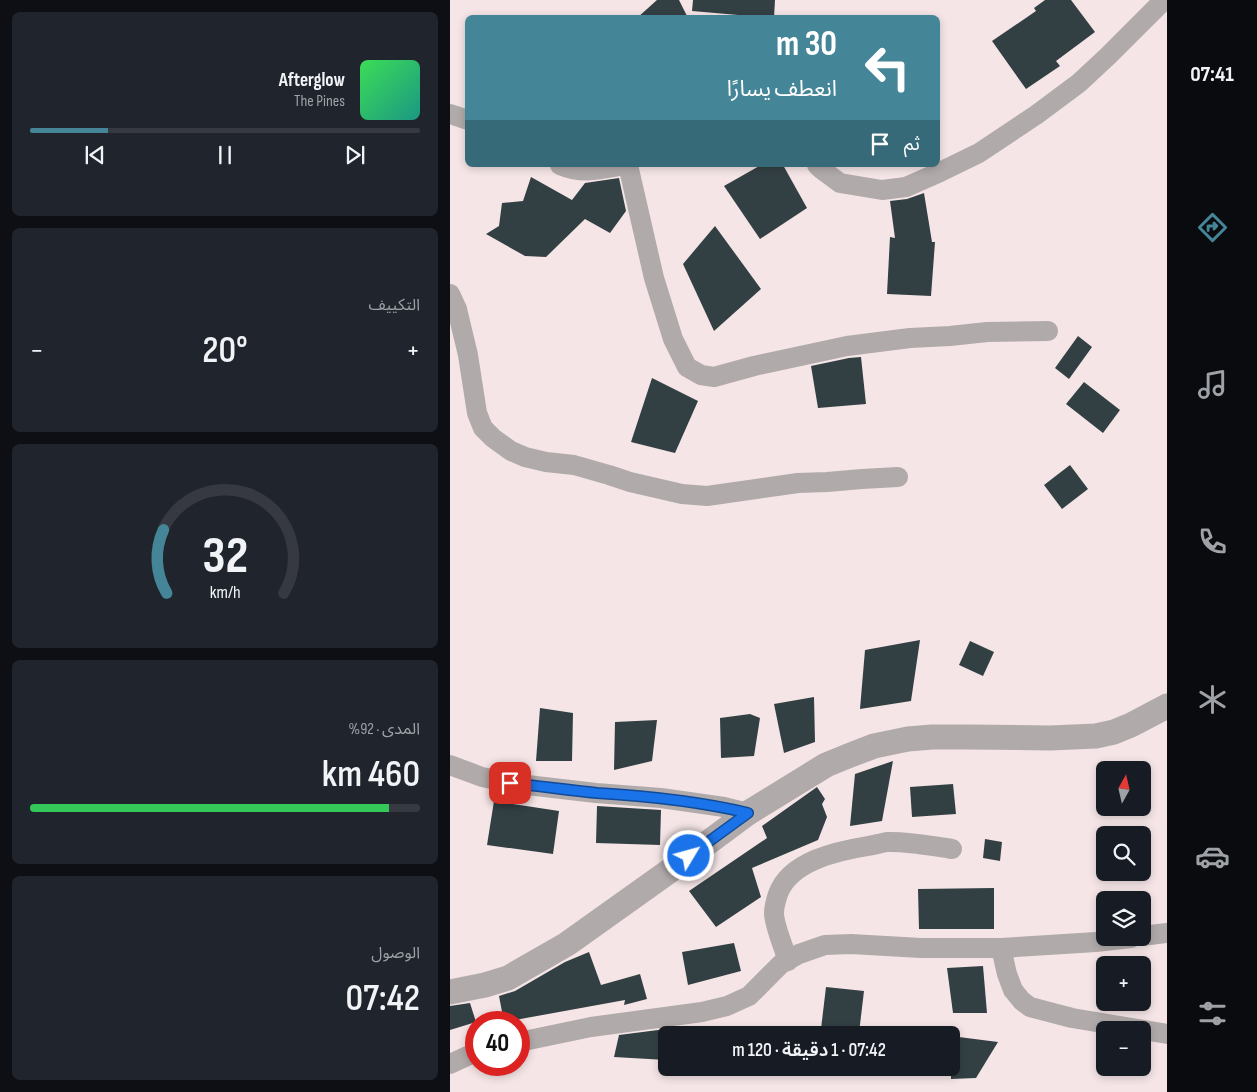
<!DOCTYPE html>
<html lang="ar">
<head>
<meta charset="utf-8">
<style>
  :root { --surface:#171b24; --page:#20242c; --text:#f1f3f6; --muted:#9ea1a6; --line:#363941; --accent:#448597 }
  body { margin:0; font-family:"Sofia Sans Condensed","Noto Sans Arabic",sans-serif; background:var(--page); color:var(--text); direction:rtl; height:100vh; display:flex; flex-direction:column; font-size:19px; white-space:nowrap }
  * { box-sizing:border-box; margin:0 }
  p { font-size:16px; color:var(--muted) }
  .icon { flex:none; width:28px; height:28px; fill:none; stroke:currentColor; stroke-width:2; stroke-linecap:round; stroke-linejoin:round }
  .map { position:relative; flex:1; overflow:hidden; direction:ltr }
  .details { display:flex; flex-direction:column; gap:12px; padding:12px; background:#0d0f14; width:450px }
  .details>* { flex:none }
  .guide { position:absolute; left:15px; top:15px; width:475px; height:152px; border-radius:8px; box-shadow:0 2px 8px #0003; direction:rtl; background:#448597; color:#fff; overflow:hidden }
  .needle { width:32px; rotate:8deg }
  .controls { position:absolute; left:646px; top:761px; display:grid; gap:10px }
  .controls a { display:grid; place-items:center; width:55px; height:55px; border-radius:8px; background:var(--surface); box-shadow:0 2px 8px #0003; font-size:25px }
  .speed { position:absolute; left:15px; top:1011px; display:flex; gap:10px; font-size:25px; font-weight:700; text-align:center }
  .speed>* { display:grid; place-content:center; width:65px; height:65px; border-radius:50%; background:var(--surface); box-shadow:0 2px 8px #0003; line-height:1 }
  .speed .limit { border:8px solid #d22; background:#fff; color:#111 }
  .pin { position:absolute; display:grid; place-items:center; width:42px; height:42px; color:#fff; margin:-21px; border-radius:10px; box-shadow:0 2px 8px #0006 }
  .me { position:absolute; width:55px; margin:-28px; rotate:53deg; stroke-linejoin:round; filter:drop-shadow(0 0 4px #0008) }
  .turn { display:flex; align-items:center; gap:18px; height:105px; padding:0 20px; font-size:22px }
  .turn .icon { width:65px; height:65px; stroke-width:2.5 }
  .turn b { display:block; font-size:35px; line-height:42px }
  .then { display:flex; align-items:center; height:48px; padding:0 20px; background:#0003; gap:10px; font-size:19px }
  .big { font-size:38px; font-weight:600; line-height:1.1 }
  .details .tile { flex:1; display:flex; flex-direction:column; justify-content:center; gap:8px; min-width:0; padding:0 18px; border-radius:8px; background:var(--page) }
  .details .dial { align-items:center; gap:0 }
  .dial svg { height:130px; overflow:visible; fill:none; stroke:var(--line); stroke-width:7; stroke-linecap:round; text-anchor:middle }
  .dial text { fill:var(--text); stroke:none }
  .song { display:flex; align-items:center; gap:15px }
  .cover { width:60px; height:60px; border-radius:8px; background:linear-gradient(135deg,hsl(130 70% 55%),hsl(170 70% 35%)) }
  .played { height:5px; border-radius:2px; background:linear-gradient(90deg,var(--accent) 20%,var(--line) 20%) }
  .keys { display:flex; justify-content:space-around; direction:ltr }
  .heat { display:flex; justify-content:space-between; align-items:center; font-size:28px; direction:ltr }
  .charge { height:8px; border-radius:4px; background:linear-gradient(90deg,#34c759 92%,var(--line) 0) }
  .trip { position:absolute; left:208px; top:1026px; width:302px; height:50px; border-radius:8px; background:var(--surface); box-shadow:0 2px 8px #0003; font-weight:600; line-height:50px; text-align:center; direction:rtl }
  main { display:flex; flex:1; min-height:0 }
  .tabs { display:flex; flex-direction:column; width:90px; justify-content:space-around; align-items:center; background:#090b0e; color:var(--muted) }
  .tabs .icon { width:35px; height:35px }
  .tabs .selected { color:var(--accent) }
  .tabs b { font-size:22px; color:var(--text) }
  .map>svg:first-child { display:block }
  .building { fill:#334043 }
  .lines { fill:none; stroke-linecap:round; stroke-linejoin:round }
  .minor { stroke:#b1aaab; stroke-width:20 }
  .tertiary { stroke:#b1aaab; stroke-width:25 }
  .route-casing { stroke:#114b97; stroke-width:12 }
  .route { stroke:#1a73e8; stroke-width:9 }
</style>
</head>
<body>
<main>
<nav class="tabs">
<b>07:41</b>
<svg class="icon selected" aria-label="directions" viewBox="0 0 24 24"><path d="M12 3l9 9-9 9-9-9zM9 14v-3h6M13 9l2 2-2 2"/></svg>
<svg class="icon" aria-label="music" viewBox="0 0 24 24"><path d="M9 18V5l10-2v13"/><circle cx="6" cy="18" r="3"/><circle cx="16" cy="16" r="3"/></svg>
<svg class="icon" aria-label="phone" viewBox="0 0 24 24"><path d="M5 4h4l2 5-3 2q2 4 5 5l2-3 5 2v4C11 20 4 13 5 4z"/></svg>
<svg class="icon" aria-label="climate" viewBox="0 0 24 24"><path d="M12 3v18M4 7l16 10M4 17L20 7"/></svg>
<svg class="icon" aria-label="car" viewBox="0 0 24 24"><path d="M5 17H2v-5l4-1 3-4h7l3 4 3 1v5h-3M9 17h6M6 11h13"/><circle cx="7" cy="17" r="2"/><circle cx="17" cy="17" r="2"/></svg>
<svg class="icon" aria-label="filters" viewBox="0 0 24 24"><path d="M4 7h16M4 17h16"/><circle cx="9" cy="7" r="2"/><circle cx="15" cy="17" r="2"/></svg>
</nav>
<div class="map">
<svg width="717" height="1092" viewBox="0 0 717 1092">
  <rect width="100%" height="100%" fill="#f5e5e6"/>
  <g class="building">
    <polygon points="207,0 229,0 238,18 187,18"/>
    <polygon points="243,0 325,0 324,18 242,11"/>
    <polygon points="595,0 621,0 645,32 606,61 610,66 576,89 542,41 586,11 584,8"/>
    <polygon points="311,165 333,165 357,208 310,239 274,186"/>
    <polygon points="81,177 122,200 135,183 169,178 176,211 160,233 135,219 96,257 75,256 36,234 49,226 52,203 73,201"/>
    <polygon points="474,193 482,242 485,242 481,296 437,294 440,237 445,238 440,201 457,199"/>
    <polygon points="265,226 311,289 264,331 233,264"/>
    <polygon points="628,336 642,347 619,379 605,368"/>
    <polygon points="411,357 416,404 368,408 361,366 399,358"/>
    <polygon points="202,378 248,401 225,453 181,442"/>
    <polygon points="634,382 670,410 653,433 616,404"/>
    <polygon points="620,465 638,489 612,509 594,485"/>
    <polygon points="470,640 461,701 410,709 415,650"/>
    <polygon points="520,641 544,652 533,676 509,665"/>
    <polygon points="364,697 365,742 334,753 324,704"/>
    <polygon points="90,708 123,713 122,761 86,761"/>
    <polygon points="300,714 310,718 304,756 271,758 270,718"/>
    <polygon points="207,720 202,761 164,770 165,722"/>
    <polygon points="443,761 432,821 400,826 405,774"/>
    <polygon points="503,784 506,814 462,817 460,787"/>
    <polygon points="367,787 375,799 372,804 377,817 368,840 302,868 311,897 266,927 239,891 317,838 312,826"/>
    <polygon points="44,801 109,811 103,854 37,845"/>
    <polygon points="147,806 211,810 210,845 146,843"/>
    <polygon points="535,839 552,842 550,861 533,858"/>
    <polygon points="544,888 544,929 469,929 468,889"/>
    <polygon points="284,943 291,971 238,985 232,952"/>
    <polygon points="139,952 151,985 190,974 197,999 174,1005 175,1000 54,1022 49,996 65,991 115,962"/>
    <polygon points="533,966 537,1013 503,1013 497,968"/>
    <polygon points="376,987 414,991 409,1033 371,1029"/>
    <polygon points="20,1003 26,1022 0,1030 0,1006"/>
    <polygon points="216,1029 216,1060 164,1057 169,1035"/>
    <polygon points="501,1036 548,1042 526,1078 501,1079"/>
  </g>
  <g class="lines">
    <g class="minor">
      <polyline points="0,114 18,120"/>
      <path d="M110 165C133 175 152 169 175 165"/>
      <polyline points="178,165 204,278 223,339 237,367 251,375 264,377 304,366 397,346 460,338 500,336 537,332 598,331"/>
      <polyline points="367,165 371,169 390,183 432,190 456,187 490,172 529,153 586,115 629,83 658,56 714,0"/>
      <polyline points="0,294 7,309 18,355 27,413 33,428 43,438 61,451 75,457 96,462 124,465 159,475 180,482 232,494 257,496 348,483 377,482 412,479 448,477"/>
      <polyline points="0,765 32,777 60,783 146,793 211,798 274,807 298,813"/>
      <polyline points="692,936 717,933"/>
      <polyline points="551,948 557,974 563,990 572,1001 580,1007 622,1018 717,1034"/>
      <path d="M338 961C334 948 324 925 324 913 324 907 326 900 328 894 340 861 387 851 418 846 424 845 431 843 437 842 458 841 481 846 502 849"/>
      <polyline points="69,1042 141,1027 252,1012 277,1006 299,996 331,964 349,954 375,945 401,944 471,948 551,948 646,942 681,938"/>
      <polyline points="0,1064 26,1052"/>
    </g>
    <polyline class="tertiary" points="0,992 35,985 58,978 117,944 225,867 298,813 376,765 398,756 424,746 458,739 482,737 517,737 600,738 646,736 664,732 681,725 717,706"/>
  </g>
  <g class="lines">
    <defs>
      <path id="route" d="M60 783C89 786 118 790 147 793 198 796 248 801 298 813L239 856"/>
    </defs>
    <use href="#route" class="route-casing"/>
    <use href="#route" class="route"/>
  </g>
</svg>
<div class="controls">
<a><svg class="needle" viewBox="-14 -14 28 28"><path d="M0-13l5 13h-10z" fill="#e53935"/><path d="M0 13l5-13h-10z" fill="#9ea1a6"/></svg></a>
<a><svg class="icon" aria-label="search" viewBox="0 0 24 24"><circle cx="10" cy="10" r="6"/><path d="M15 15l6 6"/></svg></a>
<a><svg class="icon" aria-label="layers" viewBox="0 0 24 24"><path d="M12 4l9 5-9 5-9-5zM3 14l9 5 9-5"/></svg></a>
<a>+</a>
<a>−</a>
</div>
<div class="speed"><div class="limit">40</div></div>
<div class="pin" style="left:60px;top:783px;background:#d93025"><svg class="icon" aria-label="arrive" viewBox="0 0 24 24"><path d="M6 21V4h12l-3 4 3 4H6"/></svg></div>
<svg class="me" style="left:239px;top:856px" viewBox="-20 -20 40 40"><circle r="17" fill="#1a73e8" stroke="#fff" stroke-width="3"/><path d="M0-11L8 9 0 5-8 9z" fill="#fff"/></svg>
<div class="trip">07:42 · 1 دقيقة · 120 m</div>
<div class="guide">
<div class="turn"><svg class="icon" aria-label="left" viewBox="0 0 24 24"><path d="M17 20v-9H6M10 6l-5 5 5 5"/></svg><div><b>30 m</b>انعطف يسارًا</div></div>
<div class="then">ثم<svg class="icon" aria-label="arrive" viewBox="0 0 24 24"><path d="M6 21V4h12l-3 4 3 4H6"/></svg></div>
</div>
</div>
<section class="details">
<div class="tile">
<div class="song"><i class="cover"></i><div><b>Afterglow</b><p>The Pines</p></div></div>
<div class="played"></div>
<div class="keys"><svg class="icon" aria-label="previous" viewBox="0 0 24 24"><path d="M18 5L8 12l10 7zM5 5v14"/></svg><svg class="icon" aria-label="pause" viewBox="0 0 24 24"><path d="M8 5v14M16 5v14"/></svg><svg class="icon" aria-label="next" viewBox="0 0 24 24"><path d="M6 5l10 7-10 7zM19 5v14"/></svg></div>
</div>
<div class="tile"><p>التكييف</p>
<div class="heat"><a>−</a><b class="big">20°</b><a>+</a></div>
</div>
<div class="tile dial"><svg viewBox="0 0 100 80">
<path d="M14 69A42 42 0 1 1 86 69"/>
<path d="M14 69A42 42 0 0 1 12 30" stroke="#448597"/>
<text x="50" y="56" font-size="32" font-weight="700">32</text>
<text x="50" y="72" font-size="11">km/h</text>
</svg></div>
<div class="tile"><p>المدى · 92%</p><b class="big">460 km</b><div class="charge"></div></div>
<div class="tile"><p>الوصول</p><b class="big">07:42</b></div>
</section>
</main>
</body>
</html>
